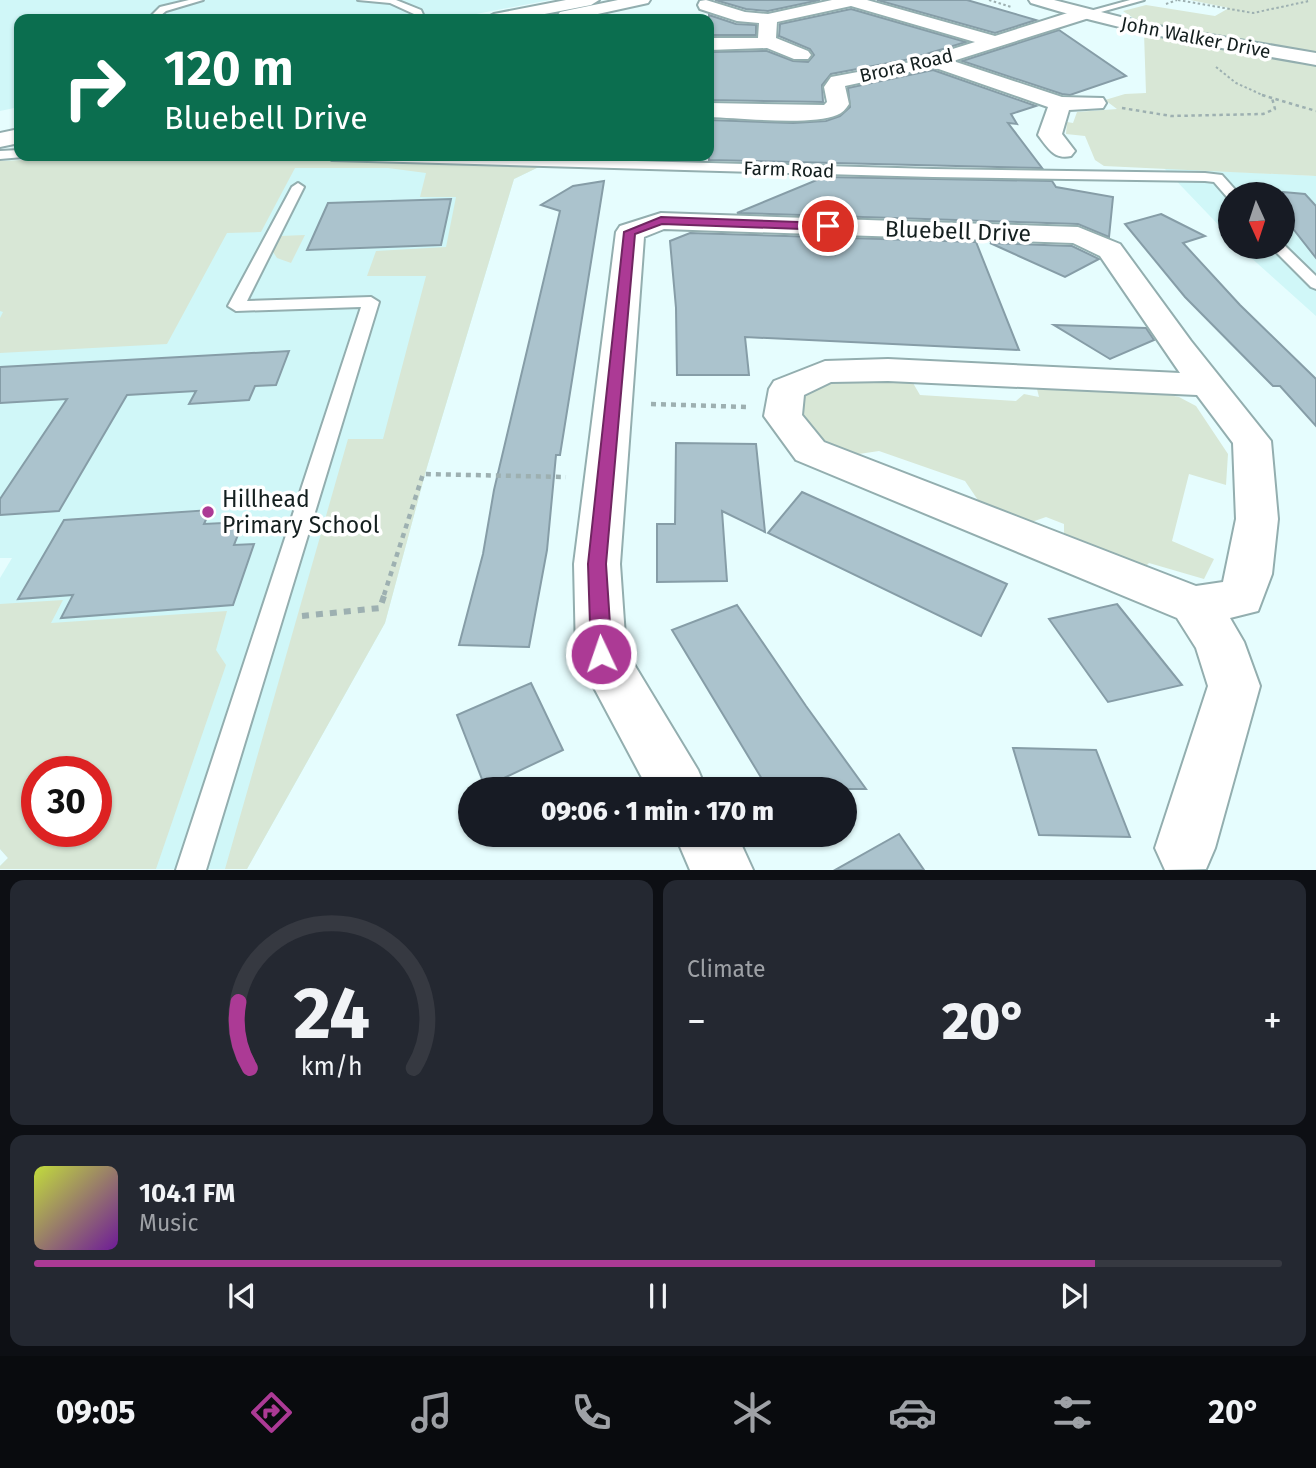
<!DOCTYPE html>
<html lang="en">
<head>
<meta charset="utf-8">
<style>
  :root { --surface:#171b24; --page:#242831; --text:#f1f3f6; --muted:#9ea1a6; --line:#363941; --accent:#ac3a95 }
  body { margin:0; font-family:"Fira Sans",sans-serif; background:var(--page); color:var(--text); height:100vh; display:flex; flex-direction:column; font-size:26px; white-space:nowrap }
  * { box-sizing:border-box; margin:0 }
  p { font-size:23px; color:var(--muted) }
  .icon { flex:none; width:38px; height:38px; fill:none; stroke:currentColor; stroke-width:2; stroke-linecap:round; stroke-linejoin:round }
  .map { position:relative; height:870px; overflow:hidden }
  .drawer { display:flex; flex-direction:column; gap:10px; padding:10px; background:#0d0f14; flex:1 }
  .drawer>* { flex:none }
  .hud { position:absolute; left:14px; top:14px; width:700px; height:147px; border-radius:14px; box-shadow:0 2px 5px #0004; background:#0b6e4f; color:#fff; overflow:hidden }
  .needle { width:46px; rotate:177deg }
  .controls { position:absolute; left:1218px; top:182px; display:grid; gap:14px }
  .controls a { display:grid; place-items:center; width:77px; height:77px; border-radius:50%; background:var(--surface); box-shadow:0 2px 5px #0004; font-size:35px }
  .speed { position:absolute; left:21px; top:756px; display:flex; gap:14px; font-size:35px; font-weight:700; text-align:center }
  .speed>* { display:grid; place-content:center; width:91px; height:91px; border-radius:50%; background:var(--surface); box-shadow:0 2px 5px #0004; line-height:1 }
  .speed .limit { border:10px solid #d22; background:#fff; color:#111 }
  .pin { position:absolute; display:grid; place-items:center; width:60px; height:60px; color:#fff; margin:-30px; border:4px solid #fff; border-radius:50%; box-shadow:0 2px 7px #0007 }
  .me { position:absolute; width:77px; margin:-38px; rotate:357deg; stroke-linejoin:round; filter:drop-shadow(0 0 5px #0008) }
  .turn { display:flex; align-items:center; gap:24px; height:147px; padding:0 35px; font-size:32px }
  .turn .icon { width:91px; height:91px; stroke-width:2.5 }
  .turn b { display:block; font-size:49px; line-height:60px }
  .big { font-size:52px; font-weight:800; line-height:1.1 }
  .drawer .tile { flex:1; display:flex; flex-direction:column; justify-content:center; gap:10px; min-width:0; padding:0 24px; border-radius:14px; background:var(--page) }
  .drawer .dial { align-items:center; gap:0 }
  .dial svg { height:182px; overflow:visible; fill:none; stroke:var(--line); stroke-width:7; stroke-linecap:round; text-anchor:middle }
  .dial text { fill:var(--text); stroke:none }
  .song { display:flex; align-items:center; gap:21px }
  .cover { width:84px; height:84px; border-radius:10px; background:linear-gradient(135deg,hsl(70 70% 55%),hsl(280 70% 35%)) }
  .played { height:7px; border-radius:4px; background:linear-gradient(90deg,var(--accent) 85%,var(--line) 85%) }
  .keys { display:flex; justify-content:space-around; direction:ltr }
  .heat { display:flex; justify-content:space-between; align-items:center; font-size:38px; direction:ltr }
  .drawer .tiles { flex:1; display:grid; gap:10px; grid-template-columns:1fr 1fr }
  .tile:last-child { grid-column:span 2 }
  .trip { position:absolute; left:458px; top:777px; width:399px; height:70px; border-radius:35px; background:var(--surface); box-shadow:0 2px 5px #0004; font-weight:800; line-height:70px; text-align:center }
  .menu { display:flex; height:112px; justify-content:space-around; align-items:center; background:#090b0e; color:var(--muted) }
  .menu .icon { width:49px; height:49px }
  .menu .current { color:var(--accent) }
  .menu b { font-size:32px; color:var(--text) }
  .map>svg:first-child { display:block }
  .built { fill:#d0f7f8; fill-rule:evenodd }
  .green { fill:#d8e7d6; fill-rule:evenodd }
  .building { fill:#abc3cd; stroke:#869da7; stroke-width:2 }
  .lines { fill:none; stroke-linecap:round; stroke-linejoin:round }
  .service-casing { stroke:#93aeaf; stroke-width:4 }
  .minor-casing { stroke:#93aeaf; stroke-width:4 }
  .tertiary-casing { stroke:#93aeaf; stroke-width:4 }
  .secondary-casing { stroke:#93aeaf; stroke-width:4 }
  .path-far3 { stroke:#9db0b1; stroke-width:2; stroke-dasharray:2.5 2.5; stroke-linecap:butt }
  .path-far2 { stroke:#9db0b1; stroke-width:2.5; stroke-dasharray:3.5 3.5; stroke-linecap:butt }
  .path-far1 { stroke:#9db0b1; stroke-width:4.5; stroke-dasharray:5 5; stroke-linecap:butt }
  .path { stroke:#9db0b1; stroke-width:6; stroke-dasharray:7 7; stroke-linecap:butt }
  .service { fill:#fff; fill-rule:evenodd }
  .minor { fill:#fff; fill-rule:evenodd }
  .tertiary { fill:#fff; fill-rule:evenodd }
  .secondary { fill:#fff; fill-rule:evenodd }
  .route { fill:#ac3a95; stroke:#702661; stroke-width:2 }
  .poi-dot { fill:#ac3a95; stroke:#fff; stroke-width:2.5 }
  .labels { text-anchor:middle; stroke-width:7; stroke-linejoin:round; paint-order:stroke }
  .far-street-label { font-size:19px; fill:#141f1f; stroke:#fff }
  .street-label { font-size:23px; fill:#141f1f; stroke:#fff }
  .poi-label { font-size:23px; fill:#141f1f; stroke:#fff; text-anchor:start }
</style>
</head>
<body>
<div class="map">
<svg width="1316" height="870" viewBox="0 0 1316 870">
  <rect width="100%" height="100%" fill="#e6fdfe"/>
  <g class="built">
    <polygon points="0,0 550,0 450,19 19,19 19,107 0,111"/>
    <path d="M124 156 543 165 514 179 427 467 385 623 247 869H0V866L8 858 0 849V578L12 558H0V161ZM37 772H96V831H37Z"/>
    <polygon points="1164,168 1316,176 1316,316 1239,247 1283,247 1283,194 1230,194 1230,237"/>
  </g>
  <g class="green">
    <polygon points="1190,0 1316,0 1316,53 1139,22 1123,11 1146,5 1215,16 1229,8"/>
    <polygon points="1144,33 1316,64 1316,176 1104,166 1095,160 1085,136 1066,134 1067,122 1073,123 1077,112 1117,109 1105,100 1125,94 1146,93"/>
    <polygon points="124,156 543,165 514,179 427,467 385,623 247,869 225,869 348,439 383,439 426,276 367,276 376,251 446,247 456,197 420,197 426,173 388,168 295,168 261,232 227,233 167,344 0,353 0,318 3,312 0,311 0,161"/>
    <polygon points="305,235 291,263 277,258 273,252 280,236"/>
    <polygon points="841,379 913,383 920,395 1016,401 1024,394 1039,397 1037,389 1164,394 1179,397 1196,406 1228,454 1226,485 1189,474 1172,541 1214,559 1204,579 1149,563 1142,570 1079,547 1064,534 1064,524 1046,517 1023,525 984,509 965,481 879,451 852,455 821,440 801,421 801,401 814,386"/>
    <path d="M63 600 51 623 227 611 216 650 226 665 156 869H0V866L8 858 0 849V604ZM37 772H96V831H37Z"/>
  </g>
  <g class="building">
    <polygon points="715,0 820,0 768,11 746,9"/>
    <polygon points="877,0 967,0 1036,20 995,33"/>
    <polygon points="851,9 966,42 910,59 831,74 822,85 823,102 709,100 709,52 767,51 793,61 808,62 814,55 810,49 779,36 780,24"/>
    <polygon points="709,15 736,24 756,25 756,35 709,35"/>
    <polygon points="1059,30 1126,76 1070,95 1062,94 962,61"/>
    <polygon points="933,70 1036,106 1011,114 1017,124 1008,123 1042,168 709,160 709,120 793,123 826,121 840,116 850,107 848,88"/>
    <polygon points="824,177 1052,181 1056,187 1113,197 1109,237 1078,224 737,213"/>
    <polygon points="604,181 560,455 556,455 547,550 529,647 459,645 483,554 494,490 560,211 541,205 573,186"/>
    <polygon points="1283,192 1305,194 1316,206 1316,258 1283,216"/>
    <polygon points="451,199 441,245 307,250 328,203"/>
    <polygon points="1161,214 1205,236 1183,243 1240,305 1316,379 1316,426 1280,386 1273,386 1185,297 1125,224"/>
    <polygon points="690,233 976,242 1019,350 745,337 749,375 677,375 676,308 670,241"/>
    <polygon points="990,243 1072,246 1099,259 1065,277"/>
    <polygon points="1054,325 1146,328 1154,340 1110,359"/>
    <polygon points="289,351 276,385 255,386 249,400 189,404 196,391 127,395 59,511 0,515 0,499 67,399 0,403 0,367"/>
    <polygon points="676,443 756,444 765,532 722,511 727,581 657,582 657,524 675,524"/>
    <polygon points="802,492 1007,584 981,636 768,533"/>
    <polygon points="210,510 204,524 243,522 234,545 254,544 233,605 61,618 73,595 18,599 64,520"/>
    <polygon points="1117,604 1182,685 1108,702 1049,619"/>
    <polygon points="737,605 806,706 866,789 768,789 672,630"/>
    <polygon points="531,683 563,750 485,787 457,715"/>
    <polygon points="1013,748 1096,750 1130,837 1039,835"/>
    <polygon points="899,834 924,870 835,870"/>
  </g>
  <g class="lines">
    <defs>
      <g id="service">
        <polygon points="189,0 203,0 166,11 160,16 161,19 153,19 152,15 160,7"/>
        <polygon points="358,0 396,0 421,10 425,19 417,19 414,14 390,3"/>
        <polygon points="1130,0 1144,0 1083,17 1079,14"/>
        <polygon points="19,150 19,156 23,157 0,159 0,151"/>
        <polygon points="326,156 453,156 933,169 1205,173 1222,175 1239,194 1227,197 1214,182 1205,181 933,177 332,160"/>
        <polygon points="298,183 304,187 247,301 371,297 379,302 206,870 176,870 361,307 236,311 228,306 292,187"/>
        <polygon points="1283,244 1316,276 1316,289 1311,287 1271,247 1283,247"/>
      </g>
      <g id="minor">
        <path d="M706 0 745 12 768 14 832 0H867L995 36 1077 10H1089L1091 14 1089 18 953 61 1062 97 1103 98 1106 103 1103 108 1069 110 1062 134 1075 151 1071 156C1054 160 1048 148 1038 135L1048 107 933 67 845 86 849 104C846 109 842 113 837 115 811 126 740 118 709 117V103L824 105 827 102 824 87 831 77 911 62 975 42 851 6 777 22 776 38 808 51 811 55 808 59H794L767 48 709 50V38H758L759 23 737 21 700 9 698 5 700 1Z"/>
        <path d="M661 213 1078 227 1120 244 1191 341 1271 441 1278 519 1272 574 1258 611 1230 618 1244 642 1260 686 1215 848 1206 869 1165 870 1155 848 1208 686 1196 648 1177 618 796 460 764 416 769 389 774 381 825 361 888 359 1180 373 1100 256 1073 243 664 229 644 237 620 564 626 651 698 770 706 789H648L576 654 574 564 616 232 620 226ZM888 381 1197 395 1233 443 1236 519 1223 582 1196 586 824 442 802 415 804 395 831 382Z"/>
        <polygon points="675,835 737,835 753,870 690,870"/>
      </g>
      <path id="tertiary" d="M1029 0H1054L1152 25 1316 53V65C1220 48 1124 32 1031 3Z"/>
      <g id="secondary">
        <polygon points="566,0 599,0 591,5 519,19 485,19 494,14"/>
        <polygon points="618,0 650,0 648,3 575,19 560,19 557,16 560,12"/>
        <polygon points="19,129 19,143 0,147 0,133"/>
      </g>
    </defs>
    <use href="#service" class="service-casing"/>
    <use href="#minor" class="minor-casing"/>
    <use href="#tertiary" class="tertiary-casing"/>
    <use href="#secondary" class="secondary-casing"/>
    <g class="path-far3">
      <polyline points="989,0 1011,7"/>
      <polyline points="1178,0 1253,13 1309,1 1307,0"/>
      <polyline points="1166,4 1177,0"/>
      <polyline points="1216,67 1236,83 1267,97"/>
    </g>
    <g class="path-far2">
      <polyline points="1262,95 1316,111"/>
      <polyline points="1122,108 1171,116 1263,114 1275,109 1272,98"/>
    </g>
    <g class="path-far1">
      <polyline points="651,404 748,407"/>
      <polyline points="384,595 423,474 566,477"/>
    </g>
    <polyline class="path" points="302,616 380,608 385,593"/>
    <use href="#service" class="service"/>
    <use href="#minor" class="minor"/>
    <use href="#tertiary" class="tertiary"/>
    <use href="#secondary" class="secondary"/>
  </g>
  <polygon class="route" points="661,217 828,223 834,226 828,230 662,224 635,234 606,564 612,654 609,660 601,663 594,660 591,654 588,564 624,232"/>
  <circle class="poi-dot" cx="208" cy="512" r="7"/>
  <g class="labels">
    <g class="far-street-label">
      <text transform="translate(1196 37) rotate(11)" y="7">John Walker Drive</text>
      <text transform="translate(906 65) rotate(-13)" y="7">Brora Road</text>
      <text transform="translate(789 169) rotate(2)" y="7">Farm Road</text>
    </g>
    <g class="street-label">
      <text transform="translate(958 231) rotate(2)" y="8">Bluebell Drive</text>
    </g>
    <g class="poi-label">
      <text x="222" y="507">Hillhead<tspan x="222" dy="26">Primary School</tspan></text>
    </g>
  </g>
</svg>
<div class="controls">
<a><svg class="needle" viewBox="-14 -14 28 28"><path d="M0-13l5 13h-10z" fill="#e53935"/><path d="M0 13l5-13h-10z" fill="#9ea1a6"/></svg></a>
</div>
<div class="speed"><div class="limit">30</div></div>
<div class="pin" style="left:828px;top:226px;background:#d93025"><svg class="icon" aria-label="arrive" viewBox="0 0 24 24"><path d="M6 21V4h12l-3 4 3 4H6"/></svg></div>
<svg class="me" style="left:601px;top:654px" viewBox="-20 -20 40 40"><circle r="17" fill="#ac3a95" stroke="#fff" stroke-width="3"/><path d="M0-11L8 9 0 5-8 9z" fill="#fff"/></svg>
<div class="trip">09:06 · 1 min · 170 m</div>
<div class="hud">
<div class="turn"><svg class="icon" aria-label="right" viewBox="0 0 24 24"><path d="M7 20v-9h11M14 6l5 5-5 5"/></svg><div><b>120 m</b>Bluebell Drive</div></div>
</div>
</div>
<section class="drawer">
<div class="tiles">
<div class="tile dial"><svg viewBox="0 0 100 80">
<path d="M14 69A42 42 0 1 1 86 69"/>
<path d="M14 69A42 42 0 0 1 9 40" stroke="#ac3a95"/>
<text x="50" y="56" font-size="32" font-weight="700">24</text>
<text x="50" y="72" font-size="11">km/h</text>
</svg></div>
<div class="tile"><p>Climate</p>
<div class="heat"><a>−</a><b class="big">20°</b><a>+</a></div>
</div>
<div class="tile">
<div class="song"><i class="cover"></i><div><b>104.1 FM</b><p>Music</p></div></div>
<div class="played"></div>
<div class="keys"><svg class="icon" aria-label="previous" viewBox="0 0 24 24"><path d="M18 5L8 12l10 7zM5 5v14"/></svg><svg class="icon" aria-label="pause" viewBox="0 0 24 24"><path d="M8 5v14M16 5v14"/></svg><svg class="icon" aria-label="next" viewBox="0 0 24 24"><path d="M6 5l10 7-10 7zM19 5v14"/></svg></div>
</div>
</div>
</section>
<nav class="menu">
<b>09:05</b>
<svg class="icon current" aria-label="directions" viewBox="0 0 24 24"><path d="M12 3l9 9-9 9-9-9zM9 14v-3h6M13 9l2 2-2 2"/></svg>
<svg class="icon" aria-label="music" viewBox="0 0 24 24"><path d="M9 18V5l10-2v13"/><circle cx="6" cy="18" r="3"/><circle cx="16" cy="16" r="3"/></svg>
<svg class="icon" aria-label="phone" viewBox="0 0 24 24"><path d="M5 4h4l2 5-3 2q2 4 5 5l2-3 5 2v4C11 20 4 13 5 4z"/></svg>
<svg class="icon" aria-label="climate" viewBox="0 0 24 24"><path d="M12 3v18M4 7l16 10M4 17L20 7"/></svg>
<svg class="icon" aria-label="car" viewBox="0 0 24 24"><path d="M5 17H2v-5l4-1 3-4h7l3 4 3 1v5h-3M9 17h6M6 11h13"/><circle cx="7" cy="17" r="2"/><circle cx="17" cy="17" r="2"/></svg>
<svg class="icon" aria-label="filters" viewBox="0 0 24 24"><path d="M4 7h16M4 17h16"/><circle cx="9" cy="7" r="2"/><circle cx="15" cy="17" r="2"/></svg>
<b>20°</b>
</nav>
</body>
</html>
